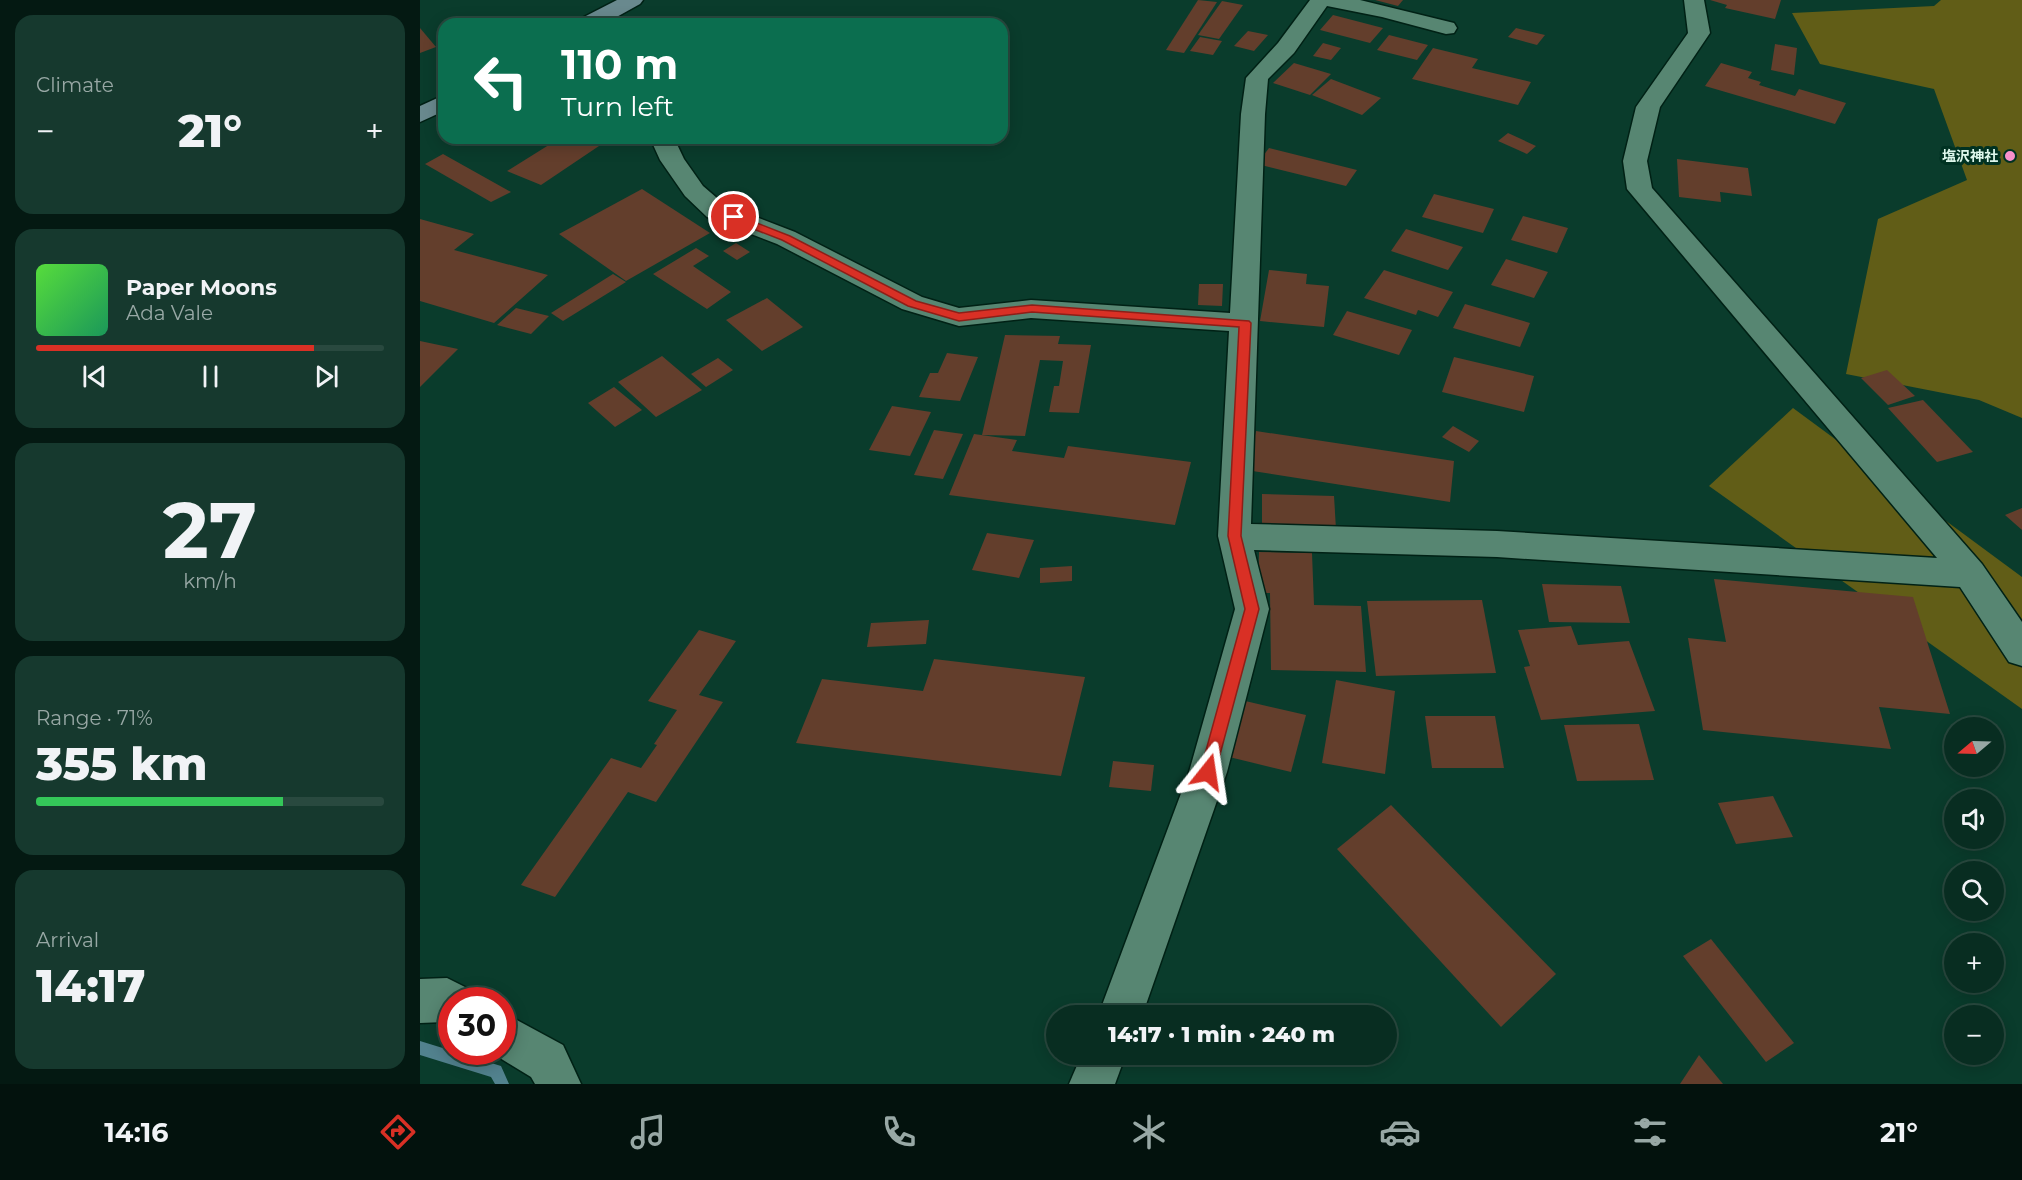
<!DOCTYPE html>
<html lang="en">
<head>
<meta charset="utf-8">
<style>
  :root { --surface:#082d21; --page:#16392e; --text:#f1f3f6; --muted:#98a8a5; --line:#29493f; --accent:#d93025 }
  body { margin:0; font-family:Montserrat,"Noto Sans JP",sans-serif; background:var(--page); color:var(--text); height:100vh; display:flex; flex-direction:column; font-size:22px; white-space:nowrap }
  * { box-sizing:border-box; margin:0 }
  p { font-size:20px; color:var(--muted) }
  .icon { flex:none; width:33px; height:33px; fill:none; stroke:currentColor; stroke-width:2; stroke-linecap:round; stroke-linejoin:round }
  .map { position:relative; flex:1; overflow:hidden }
  .side { display:flex; flex-direction:column; gap:15px; padding:15px; background:#041912; width:420px }
  .side>* { flex:none }
  .guide { position:absolute; left:18px; top:18px; width:570px; height:126px; border-radius:18px; box-shadow:0 3px 15px #0003,0 0 0 2px var(--line); background:#0b6e4f; color:#fff; overflow:hidden }
  .needle { width:39px; rotate:251deg }
  .fabs { position:absolute; left:1524px; top:717px; display:grid; gap:12px }
  .fabs a { display:grid; place-items:center; width:60px; height:60px; border-radius:50%; background:var(--surface); box-shadow:0 3px 15px #0003,0 0 0 2px var(--line); font-size:30px }
  .speed { position:absolute; left:18px; top:987px; display:flex; gap:12px; font-size:30px; font-weight:700; text-align:center }
  .speed>* { display:grid; place-content:center; width:78px; height:78px; border-radius:50%; background:var(--surface); box-shadow:0 3px 15px #0003,0 0 0 2px var(--line); line-height:1 }
  .speed .limit { border:9px solid #d22; background:#fff; color:#111 }
  .pin { position:absolute; display:grid; place-items:center; width:51px; height:51px; color:#fff; margin:-26px; border:3px solid #fff; border-radius:50%; box-shadow:0 2px 6px #0007 }
  .me { position:absolute; width:66px; margin:-33px; rotate:15deg; stroke-linejoin:round; filter:drop-shadow(0 0 4px #0008) }
  .turn { display:flex; align-items:center; gap:21px; height:126px; padding:0 24px; font-size:27px }
  .turn .icon { width:78px; height:78px; stroke-width:2.5 }
  .turn b { display:block; font-size:42px; line-height:51px }
  .big { font-size:45px; font-weight:800; line-height:1.1 }
  .side .card { flex:1; display:flex; flex-direction:column; justify-content:center; gap:9px; min-width:0; padding:0 21px; border-radius:18px; background:var(--page) }
  .side .dial { align-items:center; gap:0 }
  .dial b { font-size:78px; line-height:1 }
  .song { display:flex; align-items:center; gap:18px }
  .cover { width:72px; height:72px; border-radius:9px; background:linear-gradient(135deg,hsl(110 70% 55%),hsl(150 70% 35%)) }
  .played { height:6px; border-radius:3px; background:linear-gradient(90deg,var(--accent) 80%,var(--line) 80%) }
  .keys { display:flex; justify-content:space-around; direction:ltr }
  .heat { display:flex; justify-content:space-between; align-items:center; font-size:33px; direction:ltr }
  .charge { height:9px; border-radius:4px; background:linear-gradient(90deg,#34c759 71%,var(--line) 0) }
  .trip { position:absolute; left:626px; top:1005px; width:351px; height:60px; border-radius:30px; background:var(--surface); box-shadow:0 3px 15px #0003,0 0 0 2px var(--line); font-weight:800; line-height:60px; text-align:center }
  .dock { display:flex; height:96px; justify-content:space-around; align-items:center; background:#03120d; color:var(--muted) }
  .dock .icon { width:42px; height:42px }
  .dock .active { color:var(--accent) }
  .dock b { font-size:27px; color:var(--text) }
  main { display:flex; flex:1; min-height:0 }
  .map>svg:first-child { display:block }
  .green { fill:#615d17 }
  .lines { fill:none; stroke-linecap:round; stroke-linejoin:round }
  .stream { fill:#52828e; fill-rule:evenodd }
  .building { fill:#633e2c }
  .street-casing { stroke:#002115; stroke-width:3 }
  .secondary-casing { stroke:#002115; stroke-width:3 }
  .street { fill:#578672; fill-rule:evenodd }
  .secondary { fill:#69898e; fill-rule:evenodd }
  .route { fill:#d93025; stroke:#8d1f18; stroke-width:1.5 }
  .poi-dot { fill:#f890cb; stroke:#003222; stroke-width:2 }
  .labels { text-anchor:middle; stroke-width:6; stroke-linejoin:round; paint-order:stroke }
  .far-poi-label { font-size:14px; font-weight:bold; fill:#def7ec; stroke:#003222; text-anchor:end }
</style>
</head>
<body>
<main>
<section class="side">
<div class="card"><p>Climate</p>
<div class="heat"><a>−</a><b class="big">21°</b><a>+</a></div>
</div>
<div class="card">
<div class="song"><i class="cover"></i><div><b>Paper Moons</b><p>Ada Vale</p></div></div>
<div class="played"></div>
<div class="keys"><svg class="icon" aria-label="previous" viewBox="0 0 24 24"><path d="M18 5L8 12l10 7zM5 5v14"/></svg><svg class="icon" aria-label="pause" viewBox="0 0 24 24"><path d="M8 5v14M16 5v14"/></svg><svg class="icon" aria-label="next" viewBox="0 0 24 24"><path d="M6 5l10 7-10 7zM19 5v14"/></svg></div>
</div>
<div class="card dial"><b>27</b><p>km/h</p></div>
<div class="card"><p>Range · 71%</p><b class="big">355 km</b><div class="charge"></div></div>
<div class="card"><p>Arrival</p><b class="big">14:17</b></div>
</section>
<div class="map">
<svg width="1602" height="1084" viewBox="0 0 1602 1084">
  <rect width="100%" height="100%" fill="#0a3c2c"/>
  <g class="green">
    <polygon points="1521,0 1602,0 1602,418 1559,400 1426,374 1458,219 1547,180 1514,89 1400,64 1372,13 1514,6"/>
    <polygon points="1373,408 1602,577 1602,709 1289,486"/>
  </g>
  <g class="lines">
    <polygon class="stream" points="0,1041 81,1066 89,1084 75,1084 71,1077 0,1055"/>
  </g>
  <g class="building">
    <polygon points="778,0 797,2 764,53 746,50"/>
    <polygon points="955,0 983,0 978,6"/>
    <polygon points="1290,0 1361,0 1355,19 1305,8 1307,5"/>
    <polygon points="802,1 823,5 799,39 778,35"/>
    <polygon points="913,15 963,28 950,43 900,30"/>
    <polygon points="0,28 16,47 0,53"/>
    <polygon points="1096,28 1125,35 1117,45 1088,37"/>
    <polygon points="828,31 848,35 834,51 814,46"/>
    <polygon points="969,35 1008,45 997,60 957,50"/>
    <polygon points="780,37 802,41 793,55 770,51"/>
    <polygon points="903,43 921,48 911,60 893,56"/>
    <polygon points="1355,44 1377,48 1374,75 1351,70"/>
    <polygon points="1013,48 1058,59 1052,68 1111,82 1098,105 992,79"/>
    <polygon points="874,63 911,74 890,95 853,83"/>
    <polygon points="1301,63 1332,72 1328,78 1341,82 1339,85 1375,96 1379,89 1426,103 1415,124 1285,86"/>
    <polygon points="911,79 961,98 942,115 892,95"/>
    <polygon points="1088,133 1116,146 1107,154 1078,141"/>
    <polygon points="140,138 158,138 179,146 121,185 87,171"/>
    <polygon points="849,148 937,170 926,186 837,164"/>
    <polygon points="23,154 91,192 71,202 5,164"/>
    <polygon points="1257,159 1328,168 1332,196 1300,192 1301,202 1259,197"/>
    <polygon points="222,189 290,233 206,281 139,234"/>
    <polygon points="1014,194 1074,209 1063,233 1002,217"/>
    <polygon points="1103,216 1148,228 1137,253 1091,240"/>
    <polygon points="0,219 54,234 34,250 128,275 74,323 0,301"/>
    <polygon points="986,229 1043,247 1028,270 971,251"/>
    <polygon points="316,243 330,252 317,260 303,251"/>
    <polygon points="276,248 289,256 273,266 311,292 287,309 233,274"/>
    <polygon points="1086,259 1128,272 1114,298 1071,285"/>
    <polygon points="849,270 887,274 886,284 909,286 904,327 840,321"/>
    <polygon points="964,270 1033,292 1018,317 998,310 996,315 944,298"/>
    <polygon points="193,274 206,282 143,321 131,313"/>
    <polygon points="779,284 803,284 802,306 778,305"/>
    <polygon points="347,298 383,327 342,351 306,320"/>
    <polygon points="1045,304 1110,323 1100,347 1033,328"/>
    <polygon points="96,308 129,316 111,334 77,325"/>
    <polygon points="927,311 992,330 979,355 913,335"/>
    <polygon points="585,335 640,336 638,344 671,345 659,413 629,412 634,386 639,386 643,361 620,360 605,436 562,435"/>
    <polygon points="0,341 38,349 0,387"/>
    <polygon points="527,353 558,357 540,401 499,397 510,373 518,373"/>
    <polygon points="242,356 282,390 236,417 198,382"/>
    <polygon points="1034,357 1114,376 1104,412 1022,392"/>
    <polygon points="298,358 313,370 286,387 271,374"/>
    <polygon points="1467,370 1495,396 1468,405 1441,378"/>
    <polygon points="194,387 222,410 195,427 168,403"/>
    <polygon points="1503,400 1553,452 1517,462 1468,408"/>
    <polygon points="472,406 511,412 490,456 449,450"/>
    <polygon points="1033,426 1059,441 1049,452 1022,437"/>
    <polygon points="514,430 543,434 523,479 494,475"/>
    <polygon points="836,431 1034,461 1030,502 826,470"/>
    <polygon points="554,434 597,440 592,451 644,458 648,446 771,462 755,525 529,495"/>
    <polygon points="842,494 914,496 916,529 842,527"/>
    <polygon points="1602,508 1602,530 1585,515"/>
    <polygon points="567,533 614,540 599,578 552,570"/>
    <polygon points="839,552 892,553 894,605 941,606 946,672 851,670 850,593 838,593"/>
    <polygon points="652,566 652,581 620,583 620,568"/>
    <polygon points="1294,579 1493,597 1530,714 1459,707 1471,749 1283,730 1268,638 1306,642"/>
    <polygon points="1122,584 1201,586 1210,623 1129,622"/>
    <polygon points="1062,600 1076,673 956,676 947,601"/>
    <polygon points="509,620 506,644 447,647 451,623"/>
    <polygon points="1151,626 1158,645 1209,641 1235,711 1121,720 1104,667 1110,666 1098,630"/>
    <polygon points="279,630 316,641 279,695 303,702 236,802 208,792 135,897 101,885 191,758 221,768 237,745 234,744 257,710 228,701"/>
    <polygon points="514,659 665,677 641,776 376,743 402,679 503,691"/>
    <polygon points="916,680 975,691 965,774 902,763"/>
    <polygon points="821,700 886,715 871,772 805,756"/>
    <polygon points="1005,716 1075,716 1084,768 1012,768"/>
    <polygon points="1219,724 1234,780 1157,781 1144,725"/>
    <polygon points="693,761 734,765 731,791 689,787"/>
    <polygon points="1353,796 1373,837 1316,844 1298,803"/>
    <polygon points="971,805 1136,974 1081,1027 917,849"/>
    <polygon points="1291,939 1374,1043 1346,1062 1263,956"/>
    <polygon points="1279,1055 1303,1084 1260,1084"/>
  </g>
  <g class="lines">
    <defs>
      <g id="street">
        <polygon points="890,0 940,0 1034,23 1037,28 1034,33 1026,34 962,17 907,6 874,53 848,79 845,114 831,524 1077,531 1517,558 1207,189 1203,161 1216,107 1268,33 1264,0 1284,0 1290,33 1240,107 1227,161 1232,188 1562,564 1602,622 1602,666 1589,662 1540,587 1077,557 834,550 849,609 807,772 722,1016 678,1016 769,772 815,609 798,536 809,331 611,318 539,326 482,309 357,244 287,217 265,196 240,160 230,138 254,138 264,159 283,186 305,205 375,232 502,297 539,308 611,300 810,313 821,114 826,78 858,43"/>
        <polygon points="27,978 47,988 53,1000 32,1000 32,1024 25,1022 0,1023 0,979"/>
        <polygon points="82,1012 143,1045 161,1084 115,1084 111,1077 70,1052 82,1052"/>
        <polygon points="662,1054 706,1054 695,1084 649,1084"/>
      </g>
      <g id="secondary">
        <polygon points="197,0 223,0 220,4 184,24 157,24 160,19"/>
        <polygon points="24,95 24,111 0,122 0,106"/>
      </g>
    </defs>
    <use href="#street" class="street-casing"/>
    <use href="#secondary" class="secondary-casing"/>
    <use href="#street" class="street"/>
    <use href="#secondary" class="secondary"/>
  </g>
  <polygon class="route" points="314,214 370,236 496,301 539,313 612,305 829,321 831,323 821,536 839,609 794,777 788,779 783,777 780,772 825,609 808,536 819,327 612,312 539,321 488,306 362,240 310,220 308,217"/>
  <circle class="poi-dot" cx="1590" cy="156" r="6"/>
  <g class="labels">
    <g class="far-poi-label">
      <text x="1578" y="161">塩沢神社</text>
    </g>
  </g>
</svg>
<div class="fabs">
<a><svg class="needle" viewBox="-14 -14 28 28"><path d="M0-13l5 13h-10z" fill="#e53935"/><path d="M0 13l5-13h-10z" fill="#98a8a5"/></svg></a>
<a><svg class="icon" aria-label="sound" viewBox="0 0 24 24"><path d="M4 9h4l5-4v14l-5-4H4zM17 9q2 3 0 6"/></svg></a>
<a><svg class="icon" aria-label="search" viewBox="0 0 24 24"><circle cx="10" cy="10" r="6"/><path d="M15 15l6 6"/></svg></a>
<a>+</a>
<a>−</a>
</div>
<div class="speed"><div class="limit">30</div></div>
<div class="pin" style="left:314px;top:217px;background:#d93025"><svg class="icon" aria-label="arrive" viewBox="0 0 24 24"><path d="M6 21V4h12l-3 4 3 4H6"/></svg></div>
<svg class="me" style="left:788px;top:772px" viewBox="-20 -20 40 40"><path d="M0-17L14 15 0 8-14 15z" fill="#d93025" stroke="#fff" stroke-width="4"/></svg>
<div class="trip">14:17 · 1 min · 240 m</div>
<div class="guide">
<div class="turn"><svg class="icon" aria-label="left" viewBox="0 0 24 24"><path d="M17 20v-9H6M10 6l-5 5 5 5"/></svg><div><b>110 m</b>Turn left</div></div>
</div>
</div>
</main>
<nav class="dock">
<b>14:16</b>
<svg class="icon active" aria-label="directions" viewBox="0 0 24 24"><path d="M12 3l9 9-9 9-9-9zM9 14v-3h6M13 9l2 2-2 2"/></svg>
<svg class="icon" aria-label="music" viewBox="0 0 24 24"><path d="M9 18V5l10-2v13"/><circle cx="6" cy="18" r="3"/><circle cx="16" cy="16" r="3"/></svg>
<svg class="icon" aria-label="phone" viewBox="0 0 24 24"><path d="M5 4h4l2 5-3 2q2 4 5 5l2-3 5 2v4C11 20 4 13 5 4z"/></svg>
<svg class="icon" aria-label="climate" viewBox="0 0 24 24"><path d="M12 3v18M4 7l16 10M4 17L20 7"/></svg>
<svg class="icon" aria-label="car" viewBox="0 0 24 24"><path d="M5 17H2v-5l4-1 3-4h7l3 4 3 1v5h-3M9 17h6M6 11h13"/><circle cx="7" cy="17" r="2"/><circle cx="17" cy="17" r="2"/></svg>
<svg class="icon" aria-label="filters" viewBox="0 0 24 24"><path d="M4 7h16M4 17h16"/><circle cx="9" cy="7" r="2"/><circle cx="15" cy="17" r="2"/></svg>
<b>21°</b>
</nav>
</body>
</html>
